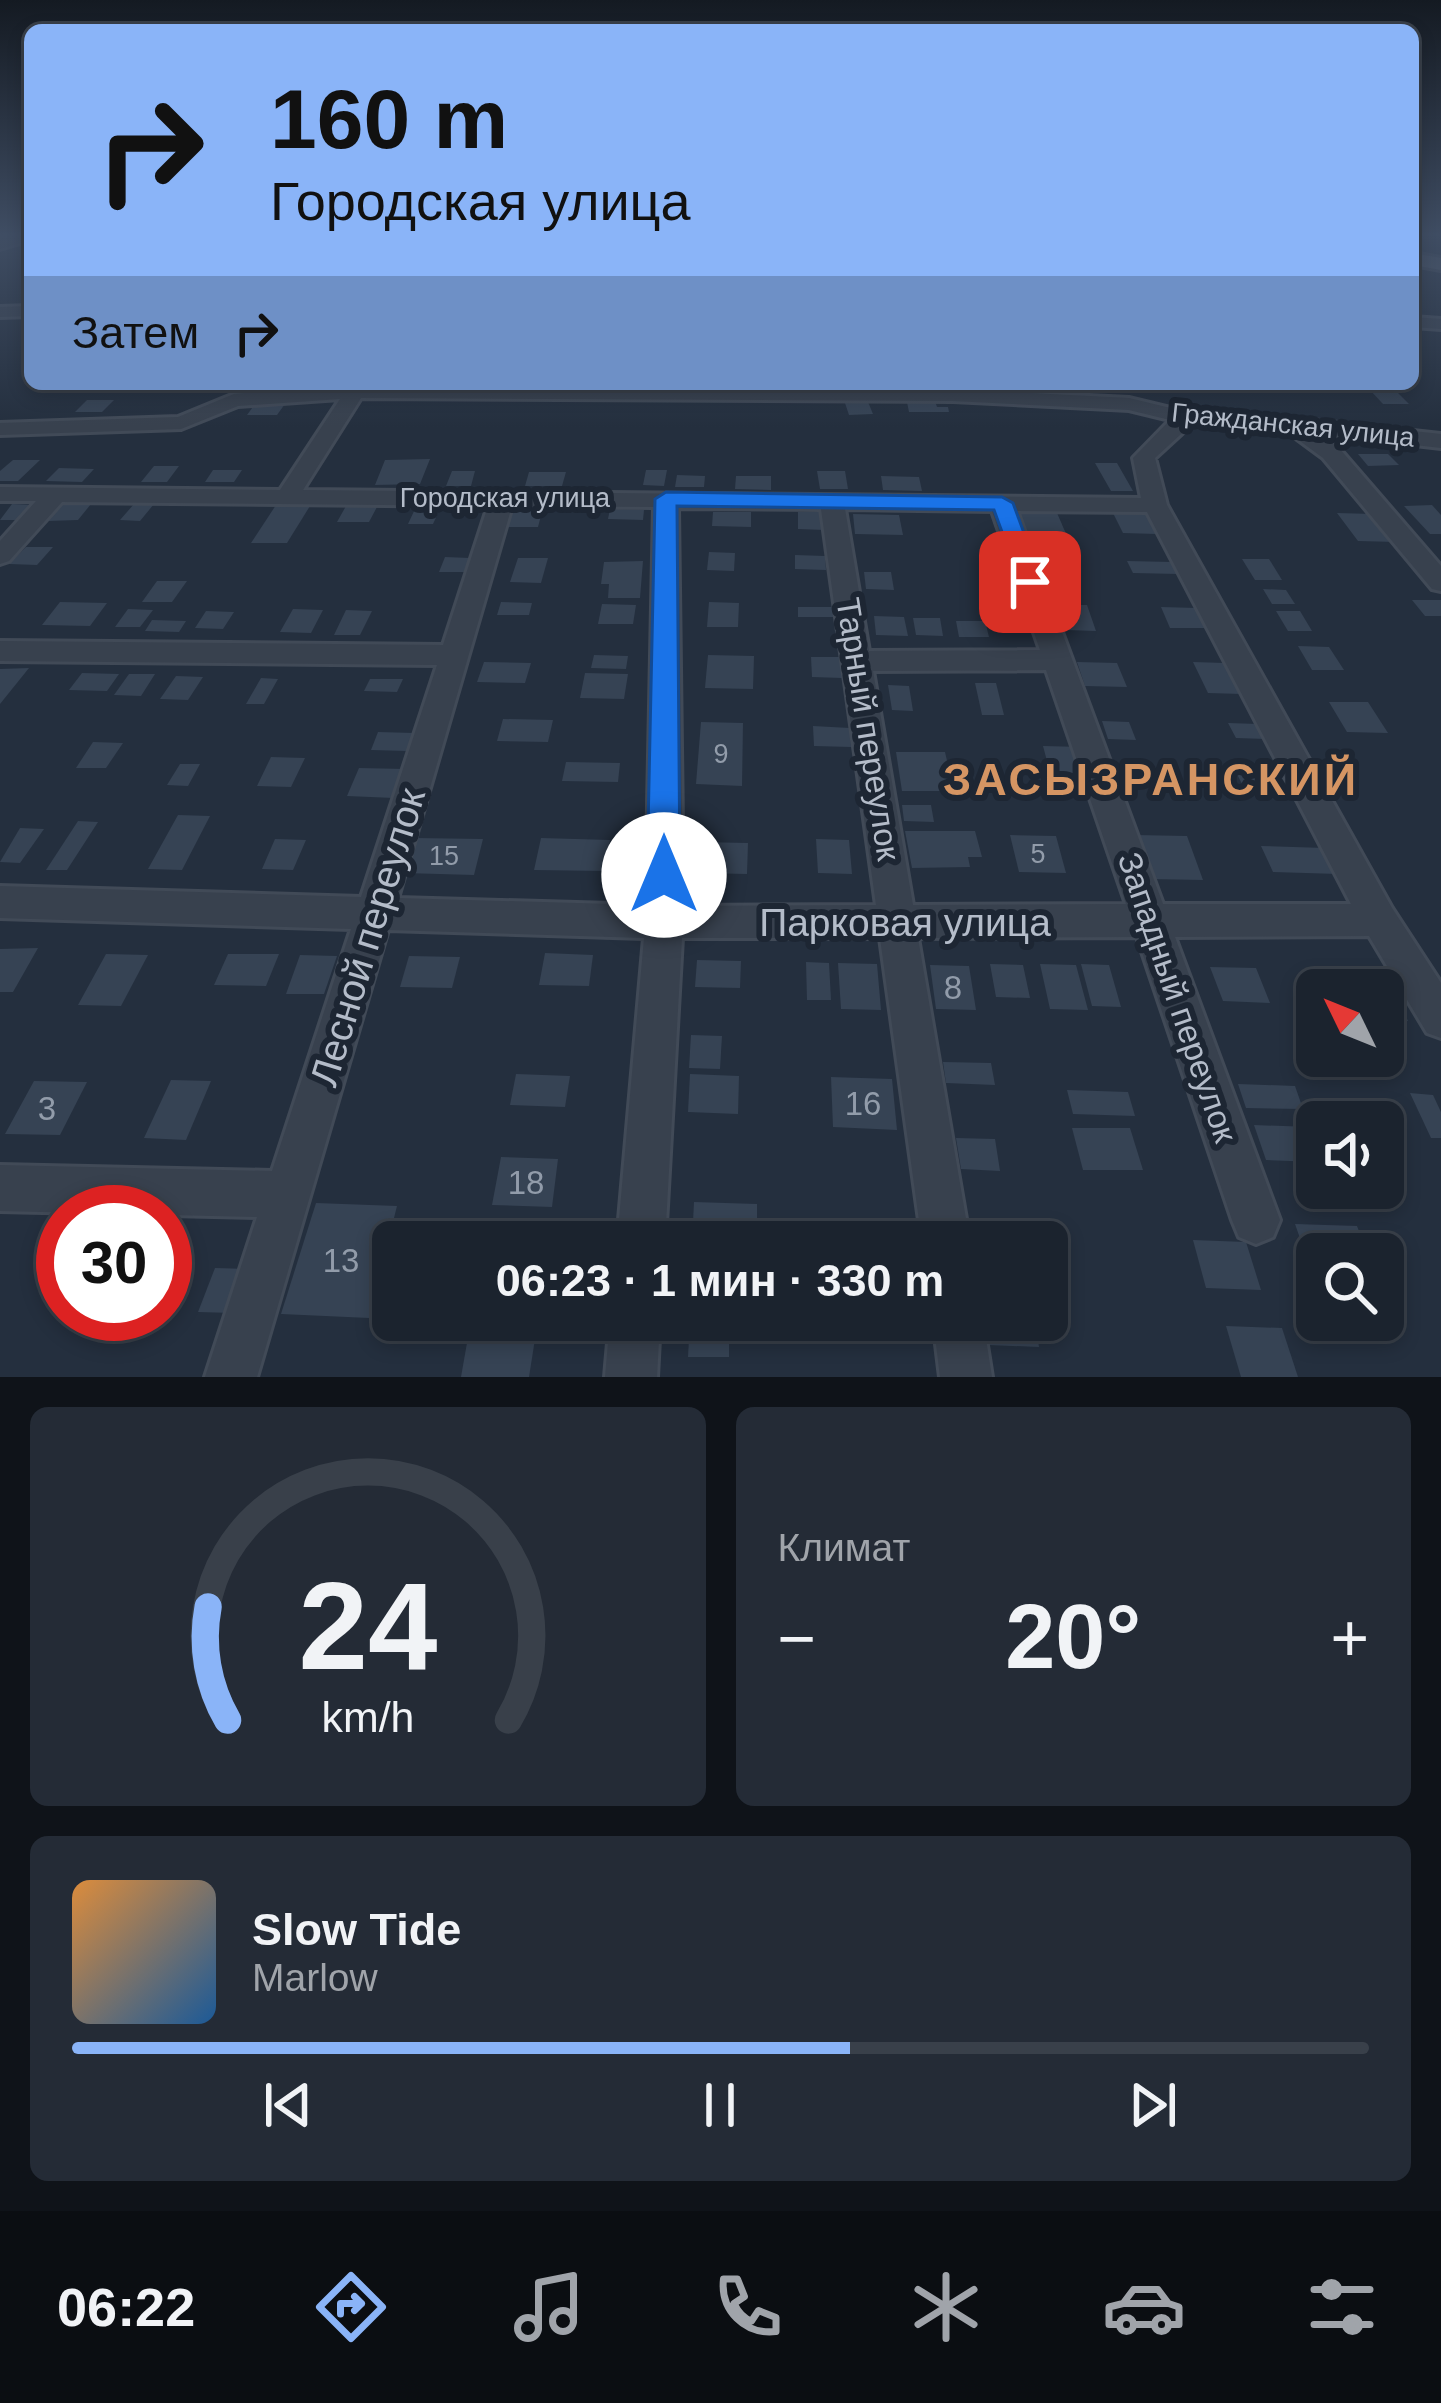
<!DOCTYPE html>
<html lang="ru">
<head>
<meta charset="utf-8">
<style>
  :root { --surface:#1b232e; --page:#242b36; --text:#f1f3f6; --muted:#a0a4aa; --line:#39404a; --accent:#8ab4f8 }
  body { margin:0; font-family:Arial,sans-serif; background:var(--page); color:var(--text); height:100vh; display:flex; flex-direction:column; font-size:45px; white-space:nowrap }
  * { box-sizing:border-box; margin:0 }
  p { font-size:39px; color:var(--muted) }
  .icon { flex:none; width:66px; height:66px; fill:none; stroke:currentColor; stroke-width:2; stroke-linecap:round; stroke-linejoin:round }
  .map { position:relative; height:1377px; overflow:hidden }
  .side { display:flex; flex-direction:column; gap:30px; padding:30px; background:#0f1319; flex:1 }
  .side>* { flex:none }
  .hud { position:absolute; left:24px; top:24px; width:1395px; height:366px; border-radius:18px; box-shadow:0 6px 18px #0003,0 0 0 3px var(--line); background:#8ab4f8; color:#111; overflow:hidden }
  .needle { width:78px; rotate:313deg }
  .controls { position:absolute; left:1296px; top:969px; display:grid; gap:24px }
  .controls a { display:grid; place-items:center; width:108px; height:108px; border-radius:18px; background:var(--surface); box-shadow:0 6px 18px #0003,0 0 0 3px var(--line); font-size:60px }
  .speed { position:absolute; left:36px; top:1185px; display:flex; gap:24px; font-size:60px; font-weight:700; text-align:center }
  .speed>* { display:grid; place-content:center; width:156px; height:156px; border-radius:50%; background:var(--surface); box-shadow:0 6px 18px #0003,0 0 0 3px var(--line); line-height:1 }
  .speed .limit { border:18px solid #d22; background:#fff; color:#111 }
  .pin { position:absolute; display:grid; place-items:center; width:102px; height:102px; color:#fff; margin:-51px; border-radius:24px; box-shadow:0 6px 18px #0006 }
  .me { position:absolute; width:132px; margin:-66px; rotate:0deg; stroke-linejoin:round; filter:drop-shadow(0 0 9px #0008) }
  .turn { display:flex; align-items:center; gap:42px; height:252px; padding:0 48px; font-size:54px }
  .turn .icon { width:156px; height:156px; stroke-width:2.5 }
  .turn b { display:block; font-size:84px; line-height:102px }
  .then { display:flex; align-items:center; height:114px; padding:0 48px; background:#0003; gap:24px; font-size:45px }
  .big { font-size:90px; font-weight:600; line-height:1.1 }
  .side .tile { flex:1; display:flex; flex-direction:column; justify-content:center; gap:18px; min-width:0; padding:0 42px; border-radius:18px; background:var(--page) }
  .side .dial { align-items:center; gap:0 }
  .dial svg { height:312px; overflow:visible; fill:none; stroke:var(--line); stroke-width:7; stroke-linecap:round; text-anchor:middle }
  .dial text { fill:var(--text); stroke:none }
  .song { display:flex; align-items:center; gap:36px }
  .cover { width:144px; height:144px; border-radius:18px; background:linear-gradient(135deg,hsl(30 70% 55%),hsl(210 70% 35%)) }
  .played { height:12px; border-radius:6px; background:linear-gradient(90deg,var(--accent) 60%,var(--line) 60%) }
  .keys { display:flex; justify-content:space-around; direction:ltr }
  .heat { display:flex; justify-content:space-between; align-items:center; font-size:66px; direction:ltr }
  .side .tiles { flex:1; display:grid; gap:30px; grid-template-columns:1fr 1fr }
  .tile:last-child { grid-column:span 2 }
  .trip { position:absolute; left:372px; top:1221px; width:696px; height:120px; border-radius:18px; background:var(--surface); box-shadow:0 6px 18px #0003,0 0 0 3px var(--line); font-weight:600; line-height:120px; text-align:center }
  .tab-bar { display:flex; height:192px; justify-content:space-around; align-items:center; background:#0b0e12; color:var(--muted) }
  .tab-bar .icon { width:84px; height:84px }
  .tab-bar .active { color:var(--accent) }
  .tab-bar b { font-size:54px; color:var(--text) }
  .map>svg:first-child { display:block }
  .building { fill:#364354 }
  .lines { fill:none; stroke-linecap:round; stroke-linejoin:round }
  .minor-casing { stroke:#414a57; stroke-width:6 }
  .major-casing { stroke:#414a57; stroke-width:6 }
  .minor { fill:#38414e; fill-rule:evenodd }
  .major { fill:#56606e; fill-rule:evenodd }
  .route { fill:#1a73e8; stroke:#114b97; stroke-width:3 }
  .labels { text-anchor:middle; stroke-width:12; stroke-linejoin:round; paint-order:stroke }
  .far-street-label { font-size:27px; fill:#b4bcc9; stroke:#1d2633 }
  .number-label { font-size:27px; fill:#929caa }
  .street-label { font-size:33px; fill:#b4bcc9; stroke:#1d2633 }
  .near-number-label { font-size:33px; fill:#929caa }
  .near-street-label { font-size:39px; fill:#b4bcc9; stroke:#1d2633 }
  .district-label { font-size:45px; font-weight:bold; letter-spacing:3px; fill:#d59563; stroke:#1d2633 }
</style>
</head>
<body>
<div class="map">
<svg width="1441" height="1377" viewBox="0 0 1441 1377">
  <rect width="100%" height="100%" fill="#242f3e"/>
  <g class="building">
    <polygon points="1370,390 1395,390 1409,404 1383,404"/>
    <polygon points="843,397 866,397 873,414 849,415"/>
    <polygon points="906,397 934,398 937,407 948,407 949,412 909,412"/>
    <polygon points="87,400 114,400 102,412 75,412"/>
    <polygon points="255,404 285,404 277,415 247,415"/>
    <polygon points="1358,454 1388,454 1399,465 1368,466"/>
    <polygon points="430,459 420,484 375,485 385,460"/>
    <polygon points="13,460 40,460 18,481 0,481 0,471"/>
    <polygon points="1095,463 1117,463 1133,491 1111,491"/>
    <polygon points="154,466 179,466 167,482 141,482"/>
    <polygon points="59,468 94,469 82,482 46,481"/>
    <polygon points="213,470 242,470 234,482 205,482"/>
    <polygon points="646,470 667,470 664,486 643,485"/>
    <polygon points="452,471 475,471 471,486 446,486"/>
    <polygon points="817,471 845,471 848,489 820,489"/>
    <polygon points="529,472 566,472 562,486 525,486"/>
    <polygon points="677,475 705,476 704,487 675,487"/>
    <polygon points="736,476 771,476 771,490 735,489"/>
    <polygon points="881,476 919,477 922,491 883,490"/>
    <polygon points="12,504 36,505 21,520 0,520"/>
    <polygon points="91,504 78,520 48,521 61,505"/>
    <polygon points="134,504 154,504 140,521 120,520"/>
    <polygon points="276,505 310,506 287,543 251,543"/>
    <polygon points="1432,505 1441,515 1441,534 1430,534 1404,506"/>
    <polygon points="346,506 377,507 369,522 337,522"/>
    <polygon points="513,507 543,508 538,527 508,527"/>
    <polygon points="415,509 440,509 433,524 408,524"/>
    <polygon points="610,509 644,510 643,520 608,519"/>
    <polygon points="713,512 751,512 751,527 712,526"/>
    <polygon points="798,512 823,512 825,530 798,529"/>
    <polygon points="1020,513 1057,513 1067,536 1029,536"/>
    <polygon points="1113,513 1146,514 1156,534 1123,533"/>
    <polygon points="1337,513 1373,514 1396,542 1358,541"/>
    <polygon points="853,514 899,515 903,535 855,534"/>
    <polygon points="26,547 53,547 37,565 9,564"/>
    <polygon points="709,552 735,553 734,571 707,570"/>
    <polygon points="795,555 825,556 826,570 795,569"/>
    <polygon points="1035,556 1061,556 1068,575 1042,574"/>
    <polygon points="445,557 470,558 465,572 439,572"/>
    <polygon points="518,558 548,558 541,583 510,582"/>
    <polygon points="990,559 1015,559 1024,591 998,590"/>
    <polygon points="1242,559 1269,559 1282,580 1255,580"/>
    <polygon points="643,561 640,598 608,598 609,584 601,584 604,562"/>
    <polygon points="1127,561 1172,562 1178,574 1133,573"/>
    <polygon points="864,572 891,572 894,590 866,589"/>
    <polygon points="157,581 187,581 172,602 142,602"/>
    <polygon points="1263,589 1286,590 1295,604 1272,604"/>
    <polygon points="1412,600 1441,600 1441,616 1425,616"/>
    <polygon points="60,602 107,603 90,626 42,625"/>
    <polygon points="501,602 532,603 529,615 497,615"/>
    <polygon points="709,602 739,603 738,627 707,627"/>
    <polygon points="602,604 636,605 633,624 598,624"/>
    <polygon points="1056,605 1087,605 1096,631 1064,630"/>
    <polygon points="798,607 838,607 839,617 798,617"/>
    <polygon points="1161,607 1197,608 1207,628 1170,628"/>
    <polygon points="128,609 153,610 140,627 115,627"/>
    <polygon points="293,609 323,610 311,633 280,632"/>
    <polygon points="346,610 372,611 360,635 334,635"/>
    <polygon points="206,611 234,612 223,629 195,628"/>
    <polygon points="1276,611 1300,611 1312,631 1288,631"/>
    <polygon points="874,616 904,617 908,636 876,635"/>
    <polygon points="913,618 940,618 943,636 916,635"/>
    <polygon points="152,620 186,621 179,632 145,631"/>
    <polygon points="956,621 985,621 989,637 959,637"/>
    <polygon points="1298,646 1329,647 1344,670 1312,670"/>
    <polygon points="594,655 628,656 626,669 591,668"/>
    <polygon points="708,655 754,656 753,689 705,688"/>
    <polygon points="811,657 840,657 842,678 812,677"/>
    <polygon points="484,662 531,663 525,683 477,682"/>
    <polygon points="1077,662 1117,663 1127,687 1085,686"/>
    <polygon points="1193,662 1225,663 1241,694 1208,693"/>
    <polygon points="29,668 0,704 0,669"/>
    <polygon points="82,673 119,674 107,691 69,690"/>
    <polygon points="585,673 628,674 624,699 580,698"/>
    <polygon points="129,674 155,674 141,696 114,695"/>
    <polygon points="176,676 203,677 188,700 160,699"/>
    <polygon points="261,678 278,679 264,704 246,704"/>
    <polygon points="370,679 403,679 397,692 364,691"/>
    <polygon points="975,683 996,683 1004,715 982,715"/>
    <polygon points="888,685 909,686 913,711 892,710"/>
    <polygon points="1329,702 1368,702 1388,733 1347,732"/>
    <polygon points="503,719 553,720 548,742 497,741"/>
    <polygon points="1102,721 1129,722 1136,740 1108,739"/>
    <polygon points="701,722 743,723 742,786 696,784"/>
    <polygon points="1228,723 1258,724 1266,739 1236,738"/>
    <polygon points="813,726 850,728 851,747 814,746"/>
    <polygon points="378,732 414,733 407,751 371,750"/>
    <polygon points="93,742 123,743 106,768 76,768"/>
    <polygon points="1043,746 1083,747 1097,792 1055,791"/>
    <polygon points="896,752 945,752 954,791 902,791"/>
    <polygon points="271,757 305,758 291,787 257,786"/>
    <polygon points="566,762 620,763 618,782 562,781"/>
    <polygon points="180,764 200,764 188,786 167,785"/>
    <polygon points="359,768 405,769 394,798 347,796"/>
    <polygon points="1237,774 1283,775 1291,791 1245,790"/>
    <polygon points="902,805 931,805 934,822 904,821"/>
    <polygon points="178,815 210,816 182,870 148,869"/>
    <polygon points="78,821 98,822 67,870 46,870"/>
    <polygon points="20,828 44,829 20,863 0,862"/>
    <polygon points="905,831 975,831 982,857 968,857 970,867 912,868"/>
    <polygon points="1010,835 1056,836 1066,873 1019,872"/>
    <polygon points="1135,835 1187,836 1203,880 1149,879"/>
    <polygon points="415,838 483,839 474,875 404,873"/>
    <polygon points="541,838 610,840 605,871 534,870"/>
    <polygon points="275,839 306,840 293,870 262,869"/>
    <polygon points="816,839 849,840 852,874 818,873"/>
    <polygon points="700,842 748,843 747,874 699,873"/>
    <polygon points="1261,846 1325,848 1338,874 1273,872"/>
    <polygon points="38,948 13,992 0,992 0,949"/>
    <polygon points="545,953 593,955 589,986 539,985"/>
    <polygon points="106,954 148,955 121,1006 78,1005"/>
    <polygon points="228,954 279,954 266,986 214,985"/>
    <polygon points="300,955 337,956 324,994 286,994"/>
    <polygon points="409,956 460,957 452,988 400,987"/>
    <polygon points="697,960 741,961 740,988 695,987"/>
    <polygon points="806,962 829,963 831,1000 807,1000"/>
    <polygon points="838,963 877,964 881,1010 841,1009"/>
    <polygon points="990,964 1023,965 1030,998 996,997"/>
    <polygon points="1040,964 1076,965 1088,1010 1050,1009"/>
    <polygon points="1081,964 1109,965 1121,1007 1092,1006"/>
    <polygon points="930,965 969,966 976,1010 936,1009"/>
    <polygon points="1332,966 1383,968 1395,990 1343,988"/>
    <polygon points="1210,967 1256,968 1270,1003 1223,1001"/>
    <polygon points="1383,1003 1399,1003 1408,1021 1383,1020"/>
    <polygon points="691,1035 722,1036 720,1069 689,1068"/>
    <polygon points="943,1062 991,1063 995,1085 946,1083"/>
    <polygon points="516,1074 570,1076 565,1107 510,1105"/>
    <polygon points="690,1074 739,1076 738,1114 688,1112"/>
    <polygon points="831,1077 892,1079 897,1130 833,1127"/>
    <polygon points="171,1080 211,1081 186,1140 144,1138"/>
    <polygon points="34,1081 87,1082 60,1135 5,1134"/>
    <polygon points="1238,1084 1295,1086 1303,1109 1246,1108"/>
    <polygon points="1067,1090 1128,1092 1135,1116 1073,1114"/>
    <polygon points="1410,1093 1433,1095 1441,1112 1441,1138 1431,1138"/>
    <polygon points="1254,1125 1311,1127 1317,1162 1266,1160"/>
    <polygon points="1072,1128 1130,1128 1143,1170 1083,1170"/>
    <polygon points="956,1138 995,1139 1000,1171 961,1169"/>
    <polygon points="501,1157 558,1159 552,1207 492,1205"/>
    <polygon points="694,1202 757,1204 757,1242 692,1242"/>
    <polygon points="316,1203 397,1206 369,1318 281,1314"/>
    <polygon points="827,1218 907,1220 910,1242 828,1242"/>
    <polygon points="510,1219 555,1221 552,1242 505,1242"/>
    <polygon points="1295,1224 1357,1226 1368,1254 1317,1254 1316,1284"/>
    <polygon points="1193,1240 1246,1242 1261,1290 1206,1288"/>
    <polygon points="165,1260 189,1261 176,1293 165,1293"/>
    <polygon points="215,1268 249,1269 233,1313 198,1312"/>
    <polygon points="83,1314 136,1314 131,1328 78,1326"/>
    <polygon points="471,1320 538,1320 529,1377 461,1377"/>
    <polygon points="690,1320 729,1320 729,1357 688,1357"/>
    <polygon points="984,1320 1035,1322 1039,1347 988,1345"/>
    <polygon points="1226,1326 1282,1328 1298,1377 1241,1377"/>
  </g>
  <g class="lines">
    <defs>
      <g id="minor">
        <polygon points="17,234 30,234 30,240 0,249 0,239"/>
        <polygon points="30,306 30,316 0,317 0,307"/>
        <polygon points="1413,317 1441,319 1441,329 1413,327"/>
        <path d="M350 384 953 389 1129 398 1187 412 1247 413 1441 434V448L1319 434 1339 448 1441 566V591L1432 589 1323 458 1285 430 1192 424 1155 458 1167 505 1392 908 1441 983V1038L1427 1033 1369 936 1175 937 1280 1220 1273 1237 1256 1244 1239 1237 1232 1220 1137 937 918 938 970 1242H922L880 938H682L665 1242H617L644 938 388 930 257 1377H205L257 1217 0 1211V1165L272 1171 351 929 0 918V886L361 897 437 665 0 661V641L443 645 488 506 62 502 9 561 0 564V541L36 501H0V487L280 490 340 399 238 406 181 429 0 435V423L178 417 234 394ZM361 398 953 401 1129 410 1170 420 1133 458 1141 498 303 490ZM512 506 654 507 646 905 398 898ZM678 508 821 509 876 905 683 906ZM845 509 992 511 1040 650 869 651ZM1017 511 1147 512 1351 904H1163ZM1046 670 1126 904 913 905 873 671Z"/>
        <polygon points="610,1320 660,1320 657,1377 605,1377"/>
        <polygon points="933,1320 983,1320 992,1377 940,1377"/>
      </g>
      <polygon id="major" points="1413,253 1441,258 1441,270 1413,265"/>
    </defs>
    <use href="#minor" class="minor-casing"/>
    <use href="#major" class="major-casing"/>
    <use href="#minor" class="minor"/>
    <use href="#major" class="major"/>
  </g>
  <linearGradient id="sky" x2="0" y2="1"><stop stop-color="#141a22"/><stop offset="0.55" stop-color="#3f4d63"/><stop offset="1" stop-color="#3f4d63" stop-opacity="0"/></linearGradient>
  <rect width="1441" height="427" fill="url(#sky)"/>
  <polygon class="route" points="666,492 1002,497 1013,503 1042,582 1039,587 1022,587 994,510 677,506 680,875 675,884 664,888 652,884 647,875 655,499"/>
  <g class="labels">
    <g class="far-street-label">
      <text transform="translate(1293 425) rotate(6)" y="9">Гражданская улица</text>
      <text x="505" y="507">Городская улица</text>
    </g>
    <g class="number-label">
      <text x="721" y="763">9</text>
      <text x="1038" y="863">5</text>
      <text x="444" y="865">15</text>
    </g>
    <g class="street-label">
      <text transform="translate(869 729) rotate(81)" y="12">Тарный переулок</text>
      <text transform="translate(1178 997) rotate(71)" y="12">Западный переулок</text>
    </g>
    <g class="near-number-label">
      <text x="953" y="999">8</text>
      <text x="863" y="1115">16</text>
      <text x="47" y="1120">3</text>
      <text x="526" y="1194">18</text>
      <text x="341" y="1272">13</text>
    </g>
    <g class="near-street-label">
      <text x="905" y="936">Парковая улица</text>
      <text transform="translate(367 937) rotate(-73)" y="14">Лесной переулок</text>
    </g>
    <g class="district-label">
      <text x="1151" y="795">ЗАСЫЗРАНСКИЙ</text>
    </g>
  </g>
</svg>
<div class="controls">
<a><svg class="needle" viewBox="-14 -14 28 28"><path d="M0-13l5 13h-10z" fill="#e53935"/><path d="M0 13l5-13h-10z" fill="#a0a4aa"/></svg></a>
<a><svg class="icon" aria-label="sound" viewBox="0 0 24 24"><path d="M4 9h4l5-4v14l-5-4H4zM17 9q2 3 0 6"/></svg></a>
<a><svg class="icon" aria-label="search" viewBox="0 0 24 24"><circle cx="10" cy="10" r="6"/><path d="M15 15l6 6"/></svg></a>
</div>
<div class="speed"><div class="limit">30</div></div>
<div class="pin" style="left:1030px;top:582px;background:#d93025"><svg class="icon" aria-label="arrive" viewBox="0 0 24 24"><path d="M6 21V4h12l-3 4 3 4H6"/></svg></div>
<svg class="me" style="left:664px;top:875px" viewBox="-20 -20 40 40"><circle r="19" fill="#fff"/><path d="M0-13L10 11 0 6-10 11z" fill="#1a73e8"/></svg>
<div class="trip">06:23 · 1 мин · 330 m</div>
<div class="hud">
<div class="turn"><svg class="icon" aria-label="right" viewBox="0 0 24 24"><path d="M7 20v-9h11M14 6l5 5-5 5"/></svg><div><b>160 m</b>Городская улица</div></div>
<div class="then">Затем<svg class="icon" aria-label="right" viewBox="0 0 24 24"><path d="M7 20v-9h11M14 6l5 5-5 5"/></svg></div>
</div>
</div>
<section class="side">
<div class="tiles">
<div class="tile dial"><svg viewBox="0 0 100 80">
<path d="M14 69A42 42 0 1 1 86 69"/>
<path d="M14 69A42 42 0 0 1 9 40" stroke="#8ab4f8"/>
<text x="50" y="56" font-size="32" font-weight="700">24</text>
<text x="50" y="72" font-size="11">km/h</text>
</svg></div>
<div class="tile"><p>Климат</p>
<div class="heat"><a>−</a><b class="big">20°</b><a>+</a></div>
</div>
<div class="tile">
<div class="song"><i class="cover"></i><div><b>Slow Tide</b><p>Marlow</p></div></div>
<div class="played"></div>
<div class="keys"><svg class="icon" aria-label="previous" viewBox="0 0 24 24"><path d="M18 5L8 12l10 7zM5 5v14"/></svg><svg class="icon" aria-label="pause" viewBox="0 0 24 24"><path d="M8 5v14M16 5v14"/></svg><svg class="icon" aria-label="next" viewBox="0 0 24 24"><path d="M6 5l10 7-10 7zM19 5v14"/></svg></div>
</div>
</div>
</section>
<nav class="tab-bar">
<b>06:22</b>
<svg class="icon active" aria-label="directions" viewBox="0 0 24 24"><path d="M12 3l9 9-9 9-9-9zM9 14v-3h6M13 9l2 2-2 2"/></svg>
<svg class="icon" aria-label="music" viewBox="0 0 24 24"><path d="M9 18V5l10-2v13"/><circle cx="6" cy="18" r="3"/><circle cx="16" cy="16" r="3"/></svg>
<svg class="icon" aria-label="phone" viewBox="0 0 24 24"><path d="M5 4h4l2 5-3 2q2 4 5 5l2-3 5 2v4C11 20 4 13 5 4z"/></svg>
<svg class="icon" aria-label="climate" viewBox="0 0 24 24"><path d="M12 3v18M4 7l16 10M4 17L20 7"/></svg>
<svg class="icon" aria-label="car" viewBox="0 0 24 24"><path d="M5 17H2v-5l4-1 3-4h7l3 4 3 1v5h-3M9 17h6M6 11h13"/><circle cx="7" cy="17" r="2"/><circle cx="17" cy="17" r="2"/></svg>
<svg class="icon" aria-label="filters" viewBox="0 0 24 24"><path d="M4 7h16M4 17h16"/><circle cx="9" cy="7" r="2"/><circle cx="15" cy="17" r="2"/></svg>
</nav>
</body>
</html>
